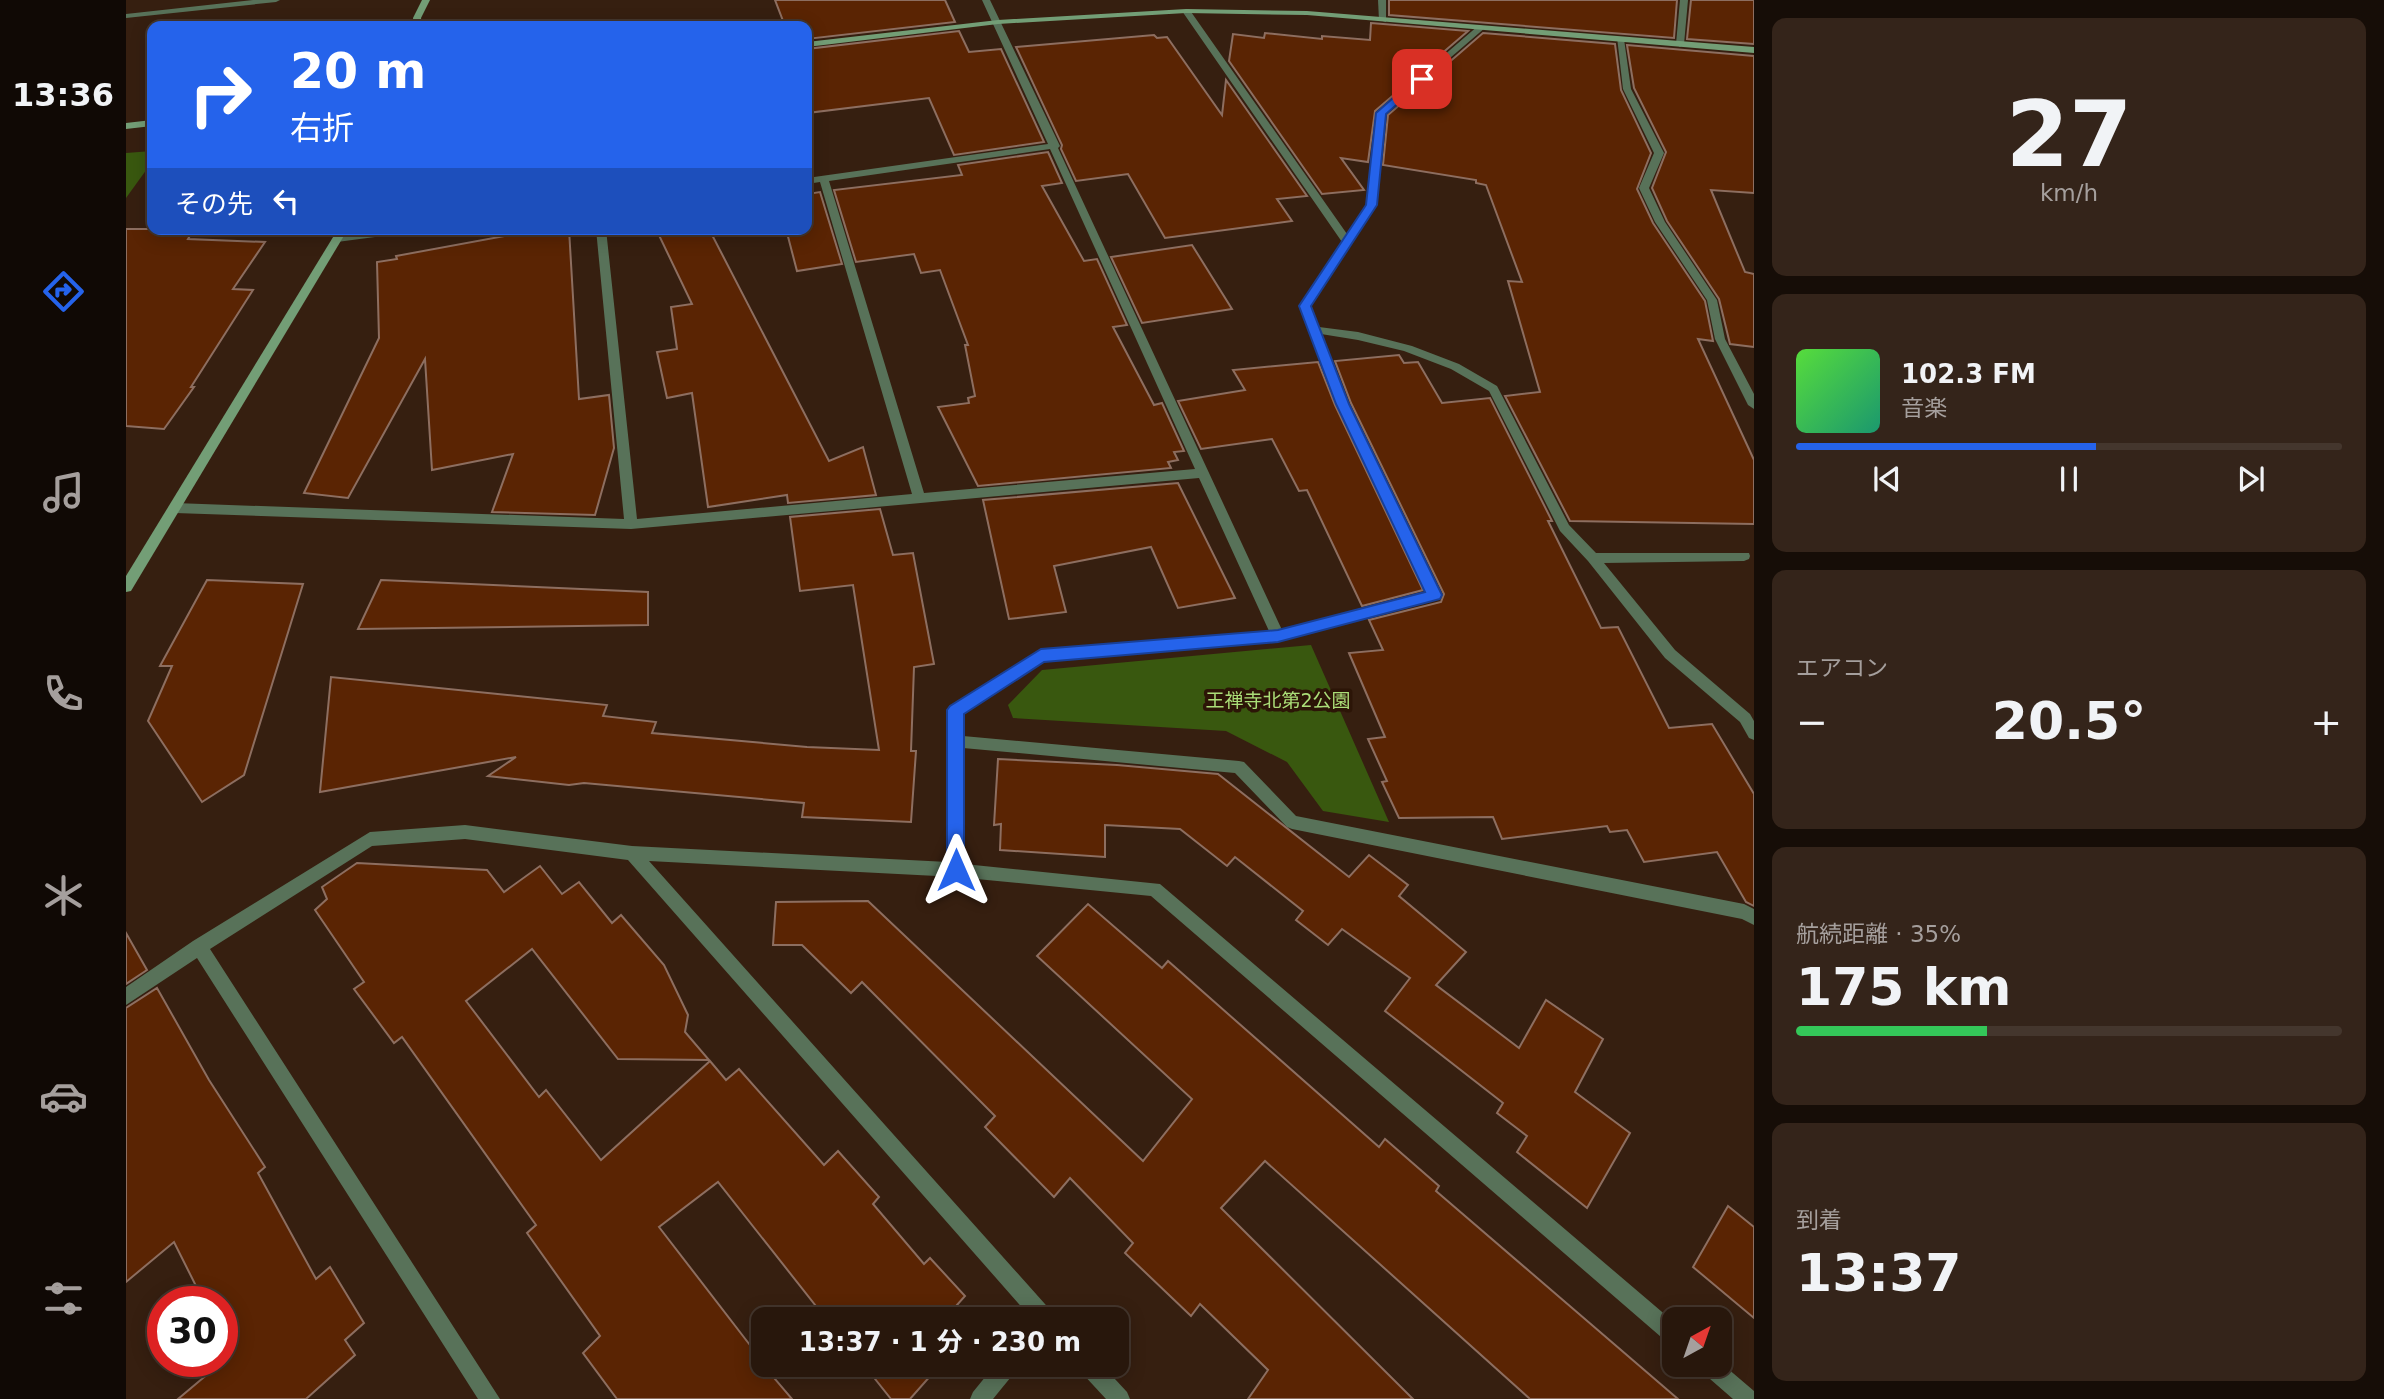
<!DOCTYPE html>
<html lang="ja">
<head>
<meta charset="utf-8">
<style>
  :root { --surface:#28170c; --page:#34241a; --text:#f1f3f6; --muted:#a59f9d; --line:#44362d; --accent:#2563eb }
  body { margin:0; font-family:"DejaVu Sans","Noto Sans JP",sans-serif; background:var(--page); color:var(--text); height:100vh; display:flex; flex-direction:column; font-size:26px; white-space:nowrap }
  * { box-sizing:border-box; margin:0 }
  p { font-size:23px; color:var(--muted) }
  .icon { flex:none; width:38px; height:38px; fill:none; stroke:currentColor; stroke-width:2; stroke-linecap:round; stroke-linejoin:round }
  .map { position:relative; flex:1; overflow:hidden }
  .details { display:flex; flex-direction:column; gap:18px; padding:18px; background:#160d07; width:630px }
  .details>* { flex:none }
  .top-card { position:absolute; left:21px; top:21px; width:665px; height:214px; border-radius:14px; box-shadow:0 4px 18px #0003,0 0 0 2px var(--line); background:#2563eb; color:#fff; overflow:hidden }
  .needle { width:46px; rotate:40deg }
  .buttons { position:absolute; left:1536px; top:1307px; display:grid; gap:14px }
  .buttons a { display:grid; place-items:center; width:70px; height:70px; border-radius:14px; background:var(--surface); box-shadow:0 4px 18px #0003,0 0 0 2px var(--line); font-size:35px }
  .speed { position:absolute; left:21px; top:1286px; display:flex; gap:14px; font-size:35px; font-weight:700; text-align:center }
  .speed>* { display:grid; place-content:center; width:91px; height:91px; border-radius:50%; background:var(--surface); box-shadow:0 4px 18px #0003,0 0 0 2px var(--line); line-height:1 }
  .speed .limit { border:10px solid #d22; background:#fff; color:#111 }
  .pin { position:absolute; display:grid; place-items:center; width:60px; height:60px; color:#fff; margin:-30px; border-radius:14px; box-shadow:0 4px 10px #0006 }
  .me { position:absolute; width:77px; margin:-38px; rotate:0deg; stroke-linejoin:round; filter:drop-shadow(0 0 5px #0008) }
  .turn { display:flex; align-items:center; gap:24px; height:147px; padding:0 28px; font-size:32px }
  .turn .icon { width:91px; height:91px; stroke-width:2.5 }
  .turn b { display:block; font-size:49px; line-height:60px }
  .then { display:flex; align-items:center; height:66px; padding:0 28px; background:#0003; gap:14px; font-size:26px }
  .big { font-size:52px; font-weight:700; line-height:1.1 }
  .details .tile { flex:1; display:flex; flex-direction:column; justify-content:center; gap:10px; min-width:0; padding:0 24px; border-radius:14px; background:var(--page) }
  .details .dial { align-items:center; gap:0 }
  .dial b { font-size:91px; line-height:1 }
  .song { display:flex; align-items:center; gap:21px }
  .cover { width:84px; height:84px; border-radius:10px; background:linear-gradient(135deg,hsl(110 70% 55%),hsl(160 70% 35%)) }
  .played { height:7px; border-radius:4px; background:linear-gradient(90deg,var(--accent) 55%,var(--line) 55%) }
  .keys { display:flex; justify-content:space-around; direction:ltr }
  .heat { display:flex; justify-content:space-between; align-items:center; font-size:38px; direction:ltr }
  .charge { height:10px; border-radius:5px; background:linear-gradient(90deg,#34c759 35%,var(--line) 0) }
  .trip { position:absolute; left:625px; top:1307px; width:378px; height:70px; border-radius:14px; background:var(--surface); box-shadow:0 4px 18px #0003,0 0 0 2px var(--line); font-weight:700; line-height:70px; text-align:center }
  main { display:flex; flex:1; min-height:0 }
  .tabs { display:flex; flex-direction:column; width:126px; justify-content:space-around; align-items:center; background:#100905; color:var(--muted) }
  .tabs .icon { width:49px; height:49px }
  .tabs .on { color:var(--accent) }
  .tabs b { font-size:32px; color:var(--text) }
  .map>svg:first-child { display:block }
  .green { fill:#39580f }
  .building { fill:#5a2403; stroke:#8d6e60; stroke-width:2 }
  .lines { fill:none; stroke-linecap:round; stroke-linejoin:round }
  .street { fill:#587259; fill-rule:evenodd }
  .secondary { fill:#739e76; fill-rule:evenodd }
  .route { fill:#2563eb; stroke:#184099; stroke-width:2 }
  .labels { text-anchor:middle; stroke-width:7; stroke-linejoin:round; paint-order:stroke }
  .park-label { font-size:19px; fill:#abde78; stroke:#2c1507 }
</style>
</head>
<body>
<main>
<nav class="tabs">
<b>13:36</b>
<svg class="icon on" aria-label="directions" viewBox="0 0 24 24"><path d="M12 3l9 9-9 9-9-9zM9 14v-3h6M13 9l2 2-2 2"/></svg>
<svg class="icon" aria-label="music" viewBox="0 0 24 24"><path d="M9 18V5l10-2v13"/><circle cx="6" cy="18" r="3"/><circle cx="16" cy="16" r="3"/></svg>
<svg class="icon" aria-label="phone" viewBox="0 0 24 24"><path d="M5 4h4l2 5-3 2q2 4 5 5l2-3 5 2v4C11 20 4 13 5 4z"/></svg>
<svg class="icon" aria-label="climate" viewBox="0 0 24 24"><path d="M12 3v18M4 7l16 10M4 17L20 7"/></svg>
<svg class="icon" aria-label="car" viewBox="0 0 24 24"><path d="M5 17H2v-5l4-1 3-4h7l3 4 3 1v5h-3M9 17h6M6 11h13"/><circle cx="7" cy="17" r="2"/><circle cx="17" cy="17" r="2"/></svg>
<svg class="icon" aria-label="filters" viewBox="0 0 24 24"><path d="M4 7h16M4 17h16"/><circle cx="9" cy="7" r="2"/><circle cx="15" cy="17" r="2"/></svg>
</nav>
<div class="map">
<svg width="1628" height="1399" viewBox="0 0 1628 1399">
  <rect width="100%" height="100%" fill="#361f10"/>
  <g class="green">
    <polygon points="26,151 26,162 0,198 0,153"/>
    <polygon points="1185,645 1263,822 1197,811 1161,762 1100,731 887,718 882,705 916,670"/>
  </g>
  <g class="building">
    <polygon points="649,0 819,0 829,22 681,39 681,26 659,26"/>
    <polygon points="1263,0 1551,0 1548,38 1263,15"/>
    <polygon points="1565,0 1628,0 1628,44 1561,39"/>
    <polygon points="1245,23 1342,31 1249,111 1242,162 1215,158 1238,190 1196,194 1103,61 1107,34 1138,38 1139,33 1196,39 1196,36 1244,40"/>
    <polygon points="833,31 843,52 875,49 918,142 828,155 803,98 681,113 681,49"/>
    <polygon points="1357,33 1489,44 1495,90 1525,153 1511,189 1527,223 1579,301 1587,341 1572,339 1628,460 1628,524 1444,521 1379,396 1414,392 1382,281 1396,282 1360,185 1350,183 1350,180 1257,165 1262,115"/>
    <polygon points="1028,35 1031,38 1041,37 1096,115 1100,80 1181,196 1151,199 1166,221 1039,238 1002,174 950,181 935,149 936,145 890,47"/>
    <polygon points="1501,45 1628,56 1628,193 1585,190 1619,272 1628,274 1628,347 1604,344 1593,299 1541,221 1526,188 1540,152 1508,88"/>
    <polygon points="922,152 936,183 916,186 958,261 971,259 1001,325 987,327 1028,405 1036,403 1058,451 1048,452 1052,460 1042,462 1045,468 852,486 812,407 843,403 842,398 849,396 839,345 842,345 814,270 795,273 788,254 730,262 708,190 836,175 832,165"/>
    <polygon points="694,192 716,264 671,271 660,229 681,229 681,194"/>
    <polygon points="0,229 68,229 62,239 139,242 107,289 127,290 65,387 68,387 38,429 0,426"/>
    <polygon points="417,229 443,229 453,399 483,395 488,448 469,515 366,512 387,454 306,470 299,359 222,498 178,493 253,338 251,262 271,259 270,256"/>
    <polygon points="530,229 583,229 703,461 737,447 750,495 662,503 661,495 582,507 566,393 541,398 531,352 551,349 545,307 566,304"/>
    <polygon points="1066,245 1106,309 1016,323 985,257"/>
    <polygon points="1273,355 1278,363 1292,362 1316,403 1364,398 1426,521 1422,521 1475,628 1492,627 1543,728 1586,724 1628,794 1628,906 1620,902 1591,852 1518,862 1501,830 1484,832 1481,826 1376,839 1367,817 1273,818 1256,782 1261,781 1242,739 1259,737 1223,653 1257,650 1243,620 1315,602 1318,594 1225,403 1209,361"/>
    <polygon points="1192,362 1209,405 1297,590 1236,606 1181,490 1173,491 1146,439 1075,449 1052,401 1119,390 1107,370"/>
    <polygon points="1052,483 1109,598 1052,608 1025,547 928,566 940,612 883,619 857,500"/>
    <polygon points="754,509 767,555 787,553 808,664 788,667 785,751 790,751 785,822 676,817 678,803 458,783 443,785 362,776 390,757 194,792 205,677 481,705 477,716 530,722 526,733 681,747 753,750 727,585 674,591 664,517"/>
    <polygon points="81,580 177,584 118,775 76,802 22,721 46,666 34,666"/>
    <polygon points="255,580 522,592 522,625 232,629"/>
    <polygon points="872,759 991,765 1092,774 1223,877 1243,855 1282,885 1273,896 1340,952 1310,985 1393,1048 1420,1000 1477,1039 1449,1092 1504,1133 1461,1208 1391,1152 1401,1136 1371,1113 1377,1103 1259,1011 1284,978 1216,929 1202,945 1170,920 1177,911 1109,857 1101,866 1054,829 979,825 979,857 874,850 875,824 868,825"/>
    <polygon points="231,863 361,870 378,892 414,866 436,894 453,882 486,923 495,915 538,965 562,1015 559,1032 583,1060 492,1059 406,949 340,1001 413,1097 420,1090 475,1160 584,1061 600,1080 613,1069 698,1165 712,1151 753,1197 747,1204 798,1264 804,1258 839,1296 822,1315 826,1320 701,1320 592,1182 533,1227 637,1362 637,1365 666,1399 491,1399 457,1353 474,1336 401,1233 410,1225 276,1037 268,1043 228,989 238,982 189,910 201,899 196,887"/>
    <polygon points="742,901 1017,1161 1066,1099 911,956 962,904 1036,968 1042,961 1253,1147 1259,1139 1313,1186 1310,1191 1552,1399 1404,1399 1139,1161 1095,1208 1287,1399 1122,1399 1142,1370 1074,1304 1065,1316 999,1253 1007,1243 944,1178 928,1197 859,1127 869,1116 736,982 725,993 676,945 647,945 650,902"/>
    <polygon points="0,933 21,970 0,984"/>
    <polygon points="31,988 83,1080 139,1167 132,1173 190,1279 204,1267 238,1323 219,1340 229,1355 180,1399 52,1399 96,1362 96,1302 78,1302 48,1242 0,1282 0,1008"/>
    <polygon points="1602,1206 1628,1227 1628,1318 1567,1267"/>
    <polygon points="738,1365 814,1365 784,1399 765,1399"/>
  </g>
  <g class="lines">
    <g class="street">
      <polygon points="127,0 154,0 150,2 0,18 0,14"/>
      <path d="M856 0H864L934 146 932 148 1156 630 1301 592 1211 404 1174 306 1216 242 1056 11 1063 9 1221 234 1240 205 1251 113 1353 25 1360 27 1259 114 1250 205 1184 306 1193 327 1232 332 1286 346 1333 364 1371 386 1443 525 1470 553H1623L1624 556 1623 559 1618 561 1478 563 1549 650 1624 714 1628 721V740L1623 738 1614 722 1539 658 1462 561 1434 531 1363 391 1325 369 1278 351 1232 340 1195 334 1223 404 1316 595 1314 599 1152 641 918 661 837 714V736L1113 761 1118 762 1170 816 1618 904 1628 909V925L1616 919 1166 829 1161 827 1109 773 837 748 838 864 1034 884 1549 1323V1346L1542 1343 1025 896 830 877 523 861 927 1313 929 1320H907L502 860 339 839 246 846 84 949 374 1399H352L71 958 0 1005V987L67 941 244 832 339 825 506 846 822 862V741L825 707 915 650 1143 631 1073 478 505 529 49 513 43 508 49 503 498 519 470 229H480L511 519 786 494 694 182 681 184V178L922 144ZM924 149 1069 469 798 493 703 181Z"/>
      <polygon points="1252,0 1260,0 1260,22 1253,20"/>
      <polygon points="1554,0 1562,0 1558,44 1554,47 1550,44"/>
      <polygon points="1491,37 1498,39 1505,89 1538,153 1523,188 1539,222 1591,300 1599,339 1628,394 1628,409 1622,405 1589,339 1581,300 1529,222 1513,188 1528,153 1497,89"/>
      <polygon points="262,229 292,229 287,232 211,242 206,239 211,236"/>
      <polygon points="1594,1362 1628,1391 1628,1399 1607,1399 1576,1372 1573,1365 1594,1365"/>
      <polygon points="869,1365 892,1365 889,1372 867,1399 844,1399 847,1392"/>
      <polygon points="952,1365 976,1365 1001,1392 1004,1399 980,1399 955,1372"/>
    </g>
    <g class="secondary">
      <polygon points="296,0 304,0 295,18 296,26 288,26 287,18"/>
      <polygon points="1060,9 1181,11 1628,47 1628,53 1181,15 1060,13 872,24 681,47 681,42 872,20"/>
      <polygon points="26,120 26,126 0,129 0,123"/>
      <polygon points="212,229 222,229 5,591 0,592 0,576"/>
    </g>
  </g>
  <polygon class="route" points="1292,76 1300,79 1260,114 1251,205 1185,306 1223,404 1316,595 1314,599 1152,642 918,662 838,714 838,870 836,876 830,878 823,876 821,870 821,710 824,706 915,649 1152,630 1299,592 1210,404 1173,306 1240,205 1250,113"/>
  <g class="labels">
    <g class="park-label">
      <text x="1152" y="707">王禅寺北第2公園</text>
    </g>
  </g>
</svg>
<div class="buttons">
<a><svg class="needle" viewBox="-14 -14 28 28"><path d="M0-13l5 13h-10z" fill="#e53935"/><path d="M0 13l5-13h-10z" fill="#a59f9d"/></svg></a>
</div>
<div class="speed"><div class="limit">30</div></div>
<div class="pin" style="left:1296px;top:79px;background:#d93025"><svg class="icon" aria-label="arrive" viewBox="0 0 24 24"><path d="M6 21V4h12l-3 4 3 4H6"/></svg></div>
<svg class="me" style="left:830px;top:870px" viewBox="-20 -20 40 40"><path d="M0-17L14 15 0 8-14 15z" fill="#2563eb" stroke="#fff" stroke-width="4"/></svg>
<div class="trip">13:37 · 1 分 · 230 m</div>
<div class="top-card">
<div class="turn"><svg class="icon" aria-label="right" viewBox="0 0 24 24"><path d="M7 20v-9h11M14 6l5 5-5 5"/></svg><div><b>20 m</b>右折</div></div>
<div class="then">その先<svg class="icon" aria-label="left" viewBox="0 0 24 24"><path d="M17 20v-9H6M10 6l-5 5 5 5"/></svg></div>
</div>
</div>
<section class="details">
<div class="tile dial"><b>27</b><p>km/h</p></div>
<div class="tile">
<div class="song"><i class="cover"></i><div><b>102.3 FM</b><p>音楽</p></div></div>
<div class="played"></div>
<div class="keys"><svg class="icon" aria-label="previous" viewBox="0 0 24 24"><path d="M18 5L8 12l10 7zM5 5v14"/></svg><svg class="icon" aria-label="pause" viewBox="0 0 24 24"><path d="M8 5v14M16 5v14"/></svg><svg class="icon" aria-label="next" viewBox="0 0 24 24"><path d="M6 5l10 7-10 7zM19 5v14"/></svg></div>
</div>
<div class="tile"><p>エアコン</p>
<div class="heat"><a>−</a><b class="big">20.5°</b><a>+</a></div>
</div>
<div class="tile"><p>航続距離 · 35%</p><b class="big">175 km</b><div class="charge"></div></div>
<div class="tile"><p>到着</p><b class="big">13:37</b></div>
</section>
</main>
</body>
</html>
